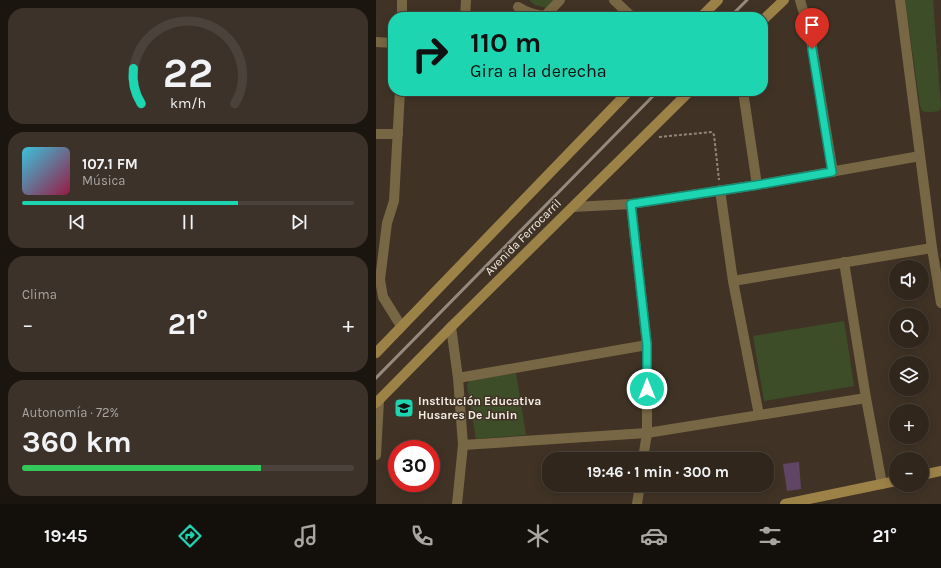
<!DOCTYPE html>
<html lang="es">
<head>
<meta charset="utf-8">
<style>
  :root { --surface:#30261c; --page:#3c3229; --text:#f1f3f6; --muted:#a8a5a3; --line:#4b433b; --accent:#1ed5b1 }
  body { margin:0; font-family:Karla,sans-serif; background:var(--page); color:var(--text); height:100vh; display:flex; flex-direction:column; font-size:15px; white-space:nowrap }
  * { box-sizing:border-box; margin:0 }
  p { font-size:13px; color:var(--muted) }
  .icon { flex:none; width:22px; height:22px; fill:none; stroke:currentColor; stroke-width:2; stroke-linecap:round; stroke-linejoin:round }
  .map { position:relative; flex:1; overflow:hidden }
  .side { display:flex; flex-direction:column; gap:8px; padding:8px; background:#1a150f; width:376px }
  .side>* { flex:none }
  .hud { position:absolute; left:12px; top:12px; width:380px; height:84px; border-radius:16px; box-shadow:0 2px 10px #0003,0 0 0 1px var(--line); background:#1ed5b1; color:#111; overflow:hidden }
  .fabs { position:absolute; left:513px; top:260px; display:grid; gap:8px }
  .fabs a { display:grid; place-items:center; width:40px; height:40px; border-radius:50%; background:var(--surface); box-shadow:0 2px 10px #0003,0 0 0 1px var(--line); font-size:20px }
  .speed { position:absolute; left:12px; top:440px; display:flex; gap:8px; font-size:20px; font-weight:700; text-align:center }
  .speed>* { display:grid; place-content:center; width:52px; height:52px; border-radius:50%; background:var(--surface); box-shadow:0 2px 10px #0003,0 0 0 1px var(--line); line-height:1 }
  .speed .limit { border:6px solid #d22; background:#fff; color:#111 }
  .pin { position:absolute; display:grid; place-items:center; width:34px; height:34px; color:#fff; margin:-41px -17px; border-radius:50% 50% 50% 0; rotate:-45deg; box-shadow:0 0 4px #0007 }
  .pin .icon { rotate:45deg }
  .me { position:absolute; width:44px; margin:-22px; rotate:0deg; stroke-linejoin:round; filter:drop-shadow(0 0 3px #0008) }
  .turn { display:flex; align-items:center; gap:14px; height:84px; padding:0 16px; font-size:18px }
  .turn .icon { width:52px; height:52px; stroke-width:2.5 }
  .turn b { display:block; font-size:28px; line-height:34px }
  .big { font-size:30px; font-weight:700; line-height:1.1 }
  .side .widget { flex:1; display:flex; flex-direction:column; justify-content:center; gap:6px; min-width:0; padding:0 14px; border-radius:16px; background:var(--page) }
  .side .dial { align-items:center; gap:0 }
  .dial svg { height:104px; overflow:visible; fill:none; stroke:var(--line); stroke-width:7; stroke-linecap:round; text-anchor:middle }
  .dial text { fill:var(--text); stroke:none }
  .song { display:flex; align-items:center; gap:12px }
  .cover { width:48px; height:48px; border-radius:6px; background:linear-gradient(135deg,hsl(190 70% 55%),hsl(340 70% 35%)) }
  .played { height:4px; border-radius:2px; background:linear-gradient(90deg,var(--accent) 65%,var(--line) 65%) }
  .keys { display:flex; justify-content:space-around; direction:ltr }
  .heat { display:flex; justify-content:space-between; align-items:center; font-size:22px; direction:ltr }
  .charge { height:6px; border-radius:3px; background:linear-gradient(90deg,#34c759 72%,var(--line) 0) }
  .trip { position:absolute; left:166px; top:452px; width:232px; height:40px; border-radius:16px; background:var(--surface); box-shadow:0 2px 10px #0003,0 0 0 1px var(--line); font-weight:700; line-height:40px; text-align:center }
  .dock { display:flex; height:64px; justify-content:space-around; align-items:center; background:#130f0b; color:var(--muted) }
  .dock .icon { width:28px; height:28px }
  .dock .selected { color:var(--accent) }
  .dock b { font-size:18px; color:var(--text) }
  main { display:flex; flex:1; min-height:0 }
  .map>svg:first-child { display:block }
  .green { fill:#3d4d28 }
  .building { fill:#614565 }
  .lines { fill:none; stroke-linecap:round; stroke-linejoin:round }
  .path { stroke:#91867b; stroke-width:2; stroke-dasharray:3 2; stroke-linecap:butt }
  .minor { stroke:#786744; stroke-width:10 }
  .secondary { stroke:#9d8248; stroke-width:10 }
  .rail { stroke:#958a7f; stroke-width:3 }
  .route-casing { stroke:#148a73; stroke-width:10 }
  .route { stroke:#1ed5b1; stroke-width:7 }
  .labels { text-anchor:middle; stroke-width:3; stroke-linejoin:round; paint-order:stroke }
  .street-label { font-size:12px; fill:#f5ece4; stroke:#403326 }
  .poi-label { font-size:12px; font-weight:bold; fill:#f5ece4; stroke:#403326; text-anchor:start }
</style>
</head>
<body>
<main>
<section class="side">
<div class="widget dial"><svg viewBox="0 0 100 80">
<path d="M14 69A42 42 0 1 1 86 69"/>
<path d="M14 69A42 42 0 0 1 8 42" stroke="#1ed5b1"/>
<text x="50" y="56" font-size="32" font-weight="700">22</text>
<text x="50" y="72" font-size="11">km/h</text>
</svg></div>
<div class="widget">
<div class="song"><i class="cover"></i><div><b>107.1 FM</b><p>Música</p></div></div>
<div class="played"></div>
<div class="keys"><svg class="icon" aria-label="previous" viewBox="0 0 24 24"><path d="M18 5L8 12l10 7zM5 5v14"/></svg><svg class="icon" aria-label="pause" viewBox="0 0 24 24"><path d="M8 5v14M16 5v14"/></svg><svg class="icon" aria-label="next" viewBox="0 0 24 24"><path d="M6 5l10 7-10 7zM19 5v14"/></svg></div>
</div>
<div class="widget"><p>Clima</p>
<div class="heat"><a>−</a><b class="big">21°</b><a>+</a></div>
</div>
<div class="widget"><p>Autonomía · 72%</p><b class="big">360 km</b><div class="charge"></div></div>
</section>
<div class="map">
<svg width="565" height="504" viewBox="0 0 565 504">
  <rect width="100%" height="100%" fill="#403326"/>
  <g class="green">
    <polygon points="153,0 177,0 170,8 159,5"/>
    <path d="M529 0H557L565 107 563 111C557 112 552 113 546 111L544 106Z"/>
    <polygon points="468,321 478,386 388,401 377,336"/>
    <polygon points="140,373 150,435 100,439 91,385 94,380"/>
  </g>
  <polygon class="building" points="423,462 425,489 411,491 407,464"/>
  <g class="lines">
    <polyline class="path" points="283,137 336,132 338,135 343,180"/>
    <g class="minor">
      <polyline points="238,0 256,17"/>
      <polyline points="424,0 434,34 457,172"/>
      <polyline points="524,0 556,248 565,303"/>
      <path d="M142 7C151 13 159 15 169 16"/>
      <polyline points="26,17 26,0"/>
      <polyline points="89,17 90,0"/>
      <polyline points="168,17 184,0"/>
      <polyline points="0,42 17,43"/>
      <polyline points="24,91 18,201 11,223 4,280 7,297 25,326"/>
      <polyline points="367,91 381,185"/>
      <polyline points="0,134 22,134"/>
      <polyline points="344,190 357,281 383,415"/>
      <polyline points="255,204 271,345 271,433 267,459"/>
      <polyline points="197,207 255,204 381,185 544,156"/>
      <polyline points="468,262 490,398 506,484"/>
      <polyline points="357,281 556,248"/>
      <polyline points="75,327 82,378 87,445 81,504"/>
      <polyline points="82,378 271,345"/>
      <polyline points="87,445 271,433 490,398"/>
      <polyline points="0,455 3,400"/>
      <polyline points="261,504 264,485"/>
    </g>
    <g class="secondary">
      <polyline points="325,17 342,0"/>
      <polyline points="387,20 408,0"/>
      <polyline points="0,353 253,91"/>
      <polyline points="0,403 75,327 314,91"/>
      <polyline points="546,475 565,471"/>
      <polyline points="409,504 520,481"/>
    </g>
    <g class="rail">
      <polyline points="354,17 371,0"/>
      <polyline points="0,378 282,91"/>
    </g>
  </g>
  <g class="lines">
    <defs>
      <polyline id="route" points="271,389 271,345 255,204 381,185 456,172 436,49"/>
    </defs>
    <use href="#route" class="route-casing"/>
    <use href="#route" class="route"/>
  </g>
  <defs>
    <symbol id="school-square" viewBox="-11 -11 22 22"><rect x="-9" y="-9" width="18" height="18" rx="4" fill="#1ed5b1" stroke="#403326"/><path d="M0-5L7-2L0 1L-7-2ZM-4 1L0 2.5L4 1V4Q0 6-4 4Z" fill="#111"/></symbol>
  </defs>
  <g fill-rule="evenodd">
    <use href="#school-square" x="17" y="397" width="22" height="22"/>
  </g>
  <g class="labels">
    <g class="street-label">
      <text transform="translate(147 237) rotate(-45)" y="4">Avenida Ferrocarril</text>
    </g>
    <g class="poi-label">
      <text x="42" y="405">Institución Educativa<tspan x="42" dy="14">Husares De Junin</tspan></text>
    </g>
  </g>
</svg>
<div class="fabs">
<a><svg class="icon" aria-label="sound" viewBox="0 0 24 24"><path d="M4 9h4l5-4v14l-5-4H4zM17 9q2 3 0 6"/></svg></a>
<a><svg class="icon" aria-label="search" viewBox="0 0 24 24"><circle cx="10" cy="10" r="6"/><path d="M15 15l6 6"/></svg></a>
<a><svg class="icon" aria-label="layers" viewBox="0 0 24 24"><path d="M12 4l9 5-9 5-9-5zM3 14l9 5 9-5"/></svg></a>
<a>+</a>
<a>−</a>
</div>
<div class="speed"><div class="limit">30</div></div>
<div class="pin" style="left:436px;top:49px;background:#d93025"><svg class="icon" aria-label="arrive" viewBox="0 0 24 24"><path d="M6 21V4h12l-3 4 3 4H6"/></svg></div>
<svg class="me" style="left:271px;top:389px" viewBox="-20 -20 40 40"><circle r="17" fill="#1ed5b1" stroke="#fff" stroke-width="3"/><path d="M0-11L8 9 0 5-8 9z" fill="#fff"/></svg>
<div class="trip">19:46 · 1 min · 300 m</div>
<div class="hud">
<div class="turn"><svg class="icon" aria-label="right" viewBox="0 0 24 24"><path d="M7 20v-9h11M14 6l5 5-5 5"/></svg><div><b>110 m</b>Gira a la derecha</div></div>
</div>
</div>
</main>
<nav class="dock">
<b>19:45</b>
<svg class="icon selected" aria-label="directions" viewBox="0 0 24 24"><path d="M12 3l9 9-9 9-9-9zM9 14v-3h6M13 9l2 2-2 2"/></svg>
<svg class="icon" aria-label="music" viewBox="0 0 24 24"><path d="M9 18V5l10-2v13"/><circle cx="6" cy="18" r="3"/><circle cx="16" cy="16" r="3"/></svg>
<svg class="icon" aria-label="phone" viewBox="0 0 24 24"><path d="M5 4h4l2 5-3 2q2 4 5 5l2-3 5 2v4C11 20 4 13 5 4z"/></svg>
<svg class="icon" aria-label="climate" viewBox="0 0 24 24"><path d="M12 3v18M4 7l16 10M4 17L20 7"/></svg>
<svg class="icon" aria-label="car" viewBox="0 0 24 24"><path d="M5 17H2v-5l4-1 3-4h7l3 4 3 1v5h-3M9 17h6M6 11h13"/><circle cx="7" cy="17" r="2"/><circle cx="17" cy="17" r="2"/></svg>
<svg class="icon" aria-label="filters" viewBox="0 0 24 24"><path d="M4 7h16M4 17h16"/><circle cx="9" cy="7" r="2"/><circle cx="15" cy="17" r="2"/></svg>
<b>21°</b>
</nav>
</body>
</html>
